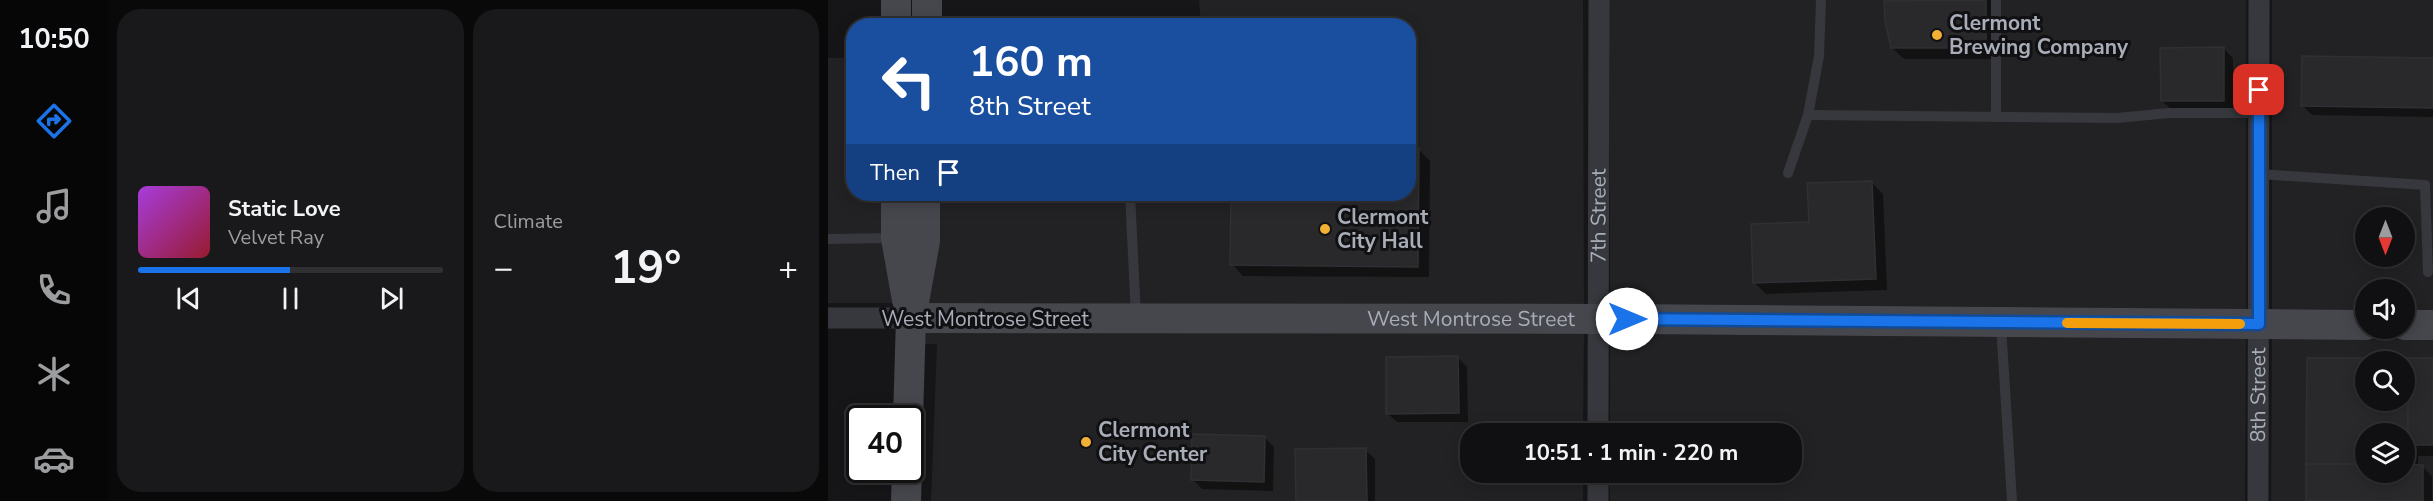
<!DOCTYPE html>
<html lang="en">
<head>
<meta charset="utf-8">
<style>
  :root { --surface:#101012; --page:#19191b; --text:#f1f3f6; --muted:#9c9d9f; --line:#303032; --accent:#1a73e8 }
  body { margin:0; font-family:"Nunito Sans",sans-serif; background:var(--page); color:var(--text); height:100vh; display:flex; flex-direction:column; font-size:22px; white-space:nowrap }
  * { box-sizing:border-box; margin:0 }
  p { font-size:20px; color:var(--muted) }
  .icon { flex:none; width:33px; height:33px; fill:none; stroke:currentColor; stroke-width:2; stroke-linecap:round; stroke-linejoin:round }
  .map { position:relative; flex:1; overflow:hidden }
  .drawer { display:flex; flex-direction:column; gap:9px; padding:9px; background:#09090a; width:720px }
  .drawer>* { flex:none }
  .hud { position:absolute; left:18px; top:18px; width:570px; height:183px; border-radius:24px; box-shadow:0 3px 15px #0003,0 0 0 2px var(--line); background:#1a4fa0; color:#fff; overflow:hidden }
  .needle { width:39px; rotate:180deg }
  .fabs { position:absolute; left:1527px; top:207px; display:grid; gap:12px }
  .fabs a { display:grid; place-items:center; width:60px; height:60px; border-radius:50%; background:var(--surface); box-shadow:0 3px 15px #0003,0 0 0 2px var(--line); font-size:30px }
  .speed { position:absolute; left:18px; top:405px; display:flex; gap:12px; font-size:30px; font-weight:700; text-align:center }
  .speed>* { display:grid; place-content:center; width:78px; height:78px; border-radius:50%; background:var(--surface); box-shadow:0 3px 15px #0003,0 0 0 2px var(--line); line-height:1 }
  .speed .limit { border:3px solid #111; border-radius:9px; background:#fff; color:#111 }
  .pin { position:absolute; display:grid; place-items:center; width:51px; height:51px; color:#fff; margin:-26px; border-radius:12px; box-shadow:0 3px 9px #0006 }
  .me { position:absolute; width:66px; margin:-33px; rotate:90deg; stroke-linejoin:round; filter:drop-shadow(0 0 4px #0008) }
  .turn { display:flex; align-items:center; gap:21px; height:126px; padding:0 24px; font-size:27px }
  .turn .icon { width:78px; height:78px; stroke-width:2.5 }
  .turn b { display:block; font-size:42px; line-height:51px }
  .then { display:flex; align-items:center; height:57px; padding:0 24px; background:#0003; gap:12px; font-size:22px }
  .big { font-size:45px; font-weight:700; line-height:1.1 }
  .drawer .widget { flex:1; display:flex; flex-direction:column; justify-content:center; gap:9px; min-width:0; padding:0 21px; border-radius:24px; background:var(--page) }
  .song { display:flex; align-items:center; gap:18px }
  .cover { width:72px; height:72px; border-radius:9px; background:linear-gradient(135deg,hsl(280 70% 55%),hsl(350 70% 35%)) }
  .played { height:6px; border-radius:3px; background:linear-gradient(90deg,var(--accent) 50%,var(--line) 50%) }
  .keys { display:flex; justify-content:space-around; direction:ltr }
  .heat { display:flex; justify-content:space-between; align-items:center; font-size:33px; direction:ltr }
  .drawer .tiles { flex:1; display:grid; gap:9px; grid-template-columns:repeat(2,1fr) }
  .trip { position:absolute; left:632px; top:423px; width:342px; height:60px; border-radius:24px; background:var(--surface); box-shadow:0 3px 15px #0003,0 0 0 2px var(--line); font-weight:700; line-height:60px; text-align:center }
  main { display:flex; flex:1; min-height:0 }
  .menu { display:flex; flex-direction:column; width:108px; justify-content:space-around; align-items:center; background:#060607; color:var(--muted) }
  .menu .icon { width:42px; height:42px }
  .menu .active { color:var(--accent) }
  .menu b { font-size:27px; color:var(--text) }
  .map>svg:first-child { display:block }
  .built { fill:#222225; fill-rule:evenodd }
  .shadow { fill:#0007; fill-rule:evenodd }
  .building { fill:#29292c; stroke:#303034; stroke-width:1.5; fill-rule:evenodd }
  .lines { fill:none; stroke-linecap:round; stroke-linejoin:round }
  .lane { stroke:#37383d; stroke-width:10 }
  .street { stroke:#37383d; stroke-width:21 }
  .secondary { stroke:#45474d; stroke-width:30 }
  .route-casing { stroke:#114b97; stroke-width:15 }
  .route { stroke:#1a73e8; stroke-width:10 }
  .slow { stroke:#f59e0b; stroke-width:10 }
  .poi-dot { fill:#f2b134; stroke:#111113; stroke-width:2 }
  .labels { text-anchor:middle; stroke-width:6; stroke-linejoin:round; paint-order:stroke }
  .poi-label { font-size:21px; font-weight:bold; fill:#a8adb8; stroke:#111113; text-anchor:start }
  .street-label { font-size:21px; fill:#a8adb8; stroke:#111113 }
</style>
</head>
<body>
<main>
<nav class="menu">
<b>10:50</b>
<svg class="icon active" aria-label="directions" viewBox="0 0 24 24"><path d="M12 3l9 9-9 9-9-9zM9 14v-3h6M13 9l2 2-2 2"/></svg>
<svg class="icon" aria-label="music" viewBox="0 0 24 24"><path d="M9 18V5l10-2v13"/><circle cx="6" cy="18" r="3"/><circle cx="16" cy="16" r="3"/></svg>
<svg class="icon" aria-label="phone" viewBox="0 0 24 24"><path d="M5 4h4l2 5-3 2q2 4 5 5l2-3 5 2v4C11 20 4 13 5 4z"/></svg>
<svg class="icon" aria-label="climate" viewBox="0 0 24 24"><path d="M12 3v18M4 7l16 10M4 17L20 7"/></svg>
<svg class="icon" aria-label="car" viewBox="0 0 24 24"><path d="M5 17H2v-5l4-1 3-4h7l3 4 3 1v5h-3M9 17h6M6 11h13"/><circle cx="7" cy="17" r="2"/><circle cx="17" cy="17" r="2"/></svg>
</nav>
<section class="drawer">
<div class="tiles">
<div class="widget">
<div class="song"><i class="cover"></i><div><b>Static Love</b><p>Velvet Ray</p></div></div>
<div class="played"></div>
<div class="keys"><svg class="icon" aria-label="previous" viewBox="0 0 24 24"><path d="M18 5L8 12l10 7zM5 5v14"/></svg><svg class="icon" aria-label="pause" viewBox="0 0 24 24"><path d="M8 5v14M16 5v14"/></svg><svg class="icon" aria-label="next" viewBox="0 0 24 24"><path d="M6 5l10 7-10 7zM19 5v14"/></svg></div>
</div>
<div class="widget"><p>Climate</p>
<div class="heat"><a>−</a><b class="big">19°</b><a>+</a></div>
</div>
</div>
</section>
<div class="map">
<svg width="1605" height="501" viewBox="0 0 1605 501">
  <rect width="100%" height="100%" fill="#161618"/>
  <g class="built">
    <polygon points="371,0 755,0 756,304 99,303 111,194 580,194 580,26 373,25"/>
    <polygon points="781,0 1418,0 1418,309 782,304"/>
    <path d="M1444 0H1605V310H1577L1576 290H1538L1537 310 1444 309ZM1538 218H1576V256H1538Z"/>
    <polygon points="0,58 25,58 26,194 55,194 66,303 0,303"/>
    <polygon points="96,333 756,334 755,433 642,434 642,472 755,473 755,501 103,501 109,344 95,344"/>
    <polygon points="782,334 1418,339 1417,501 782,501 782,473 963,472 963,434 782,433"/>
    <path d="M1444 339 1605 340V501H1443ZM1538 362H1576V400H1538ZM1538 434H1576V472H1538Z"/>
  </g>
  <g class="shadow">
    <polygon points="1072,0 1169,0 1169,59 1076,59 1064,48"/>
    <polygon points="1395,48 1405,58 1405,110 1344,110 1334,101"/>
    <polygon points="1605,60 1605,117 1484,115 1474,105"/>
    <polygon points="591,150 602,161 601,277 415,276 404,264 404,194 580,194"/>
    <polygon points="1044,183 1055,194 1059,290 938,294 927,283 982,223"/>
    <polygon points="630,358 639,367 640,422 569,422 559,413"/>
    <path d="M1480 359 1605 360V456H1590V466H1594L1604 476V501H1479ZM1538 362H1576V400H1538ZM1538 434H1576V472H1538Z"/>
    <polygon points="436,437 446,447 445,491 374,489 364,479"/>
    <polygon points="537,450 547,459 547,501 469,501"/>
  </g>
  <g class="building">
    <polygon points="1158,0 1158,48 1063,48 1057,21 1056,1"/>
    <polygon points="1396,47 1396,101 1333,101 1332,48"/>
    <polygon points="1474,56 1605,58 1605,108 1473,106"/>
    <polygon points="580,148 591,148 590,267 402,265 403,194 580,194"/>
    <polygon points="1044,181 1048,279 925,283 923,224 981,222 979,183"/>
    <polygon points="630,356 631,413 558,414 558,357"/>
    <path d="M1479 358H1580V464H1576V434H1538V464H1478ZM1538 362H1576V400H1538Z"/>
    <rect x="1580" y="358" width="25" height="87"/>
    <polygon points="364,434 437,436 436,482 363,480"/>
    <polygon points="538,448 539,501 468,501 467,449"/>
    <polygon points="1478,464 1538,464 1538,472 1576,472 1576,464 1595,465 1595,501 1478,501"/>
  </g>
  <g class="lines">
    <g class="lane">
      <polyline points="1168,0 1168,116"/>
      <polyline points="980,115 1289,118 1341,113 1431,113"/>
      <polyline points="960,173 980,115 991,56 993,0"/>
      <polyline points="1431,174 1597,185 1600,272"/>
      <polyline points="302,194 308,316"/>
      <polyline points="0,239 66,238"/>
      <polyline points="1173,325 1184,501"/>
    </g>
    <g class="street">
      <polyline points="0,318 83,318"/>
      <path id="s1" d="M770 434 771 0"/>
      <polyline points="770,501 770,472"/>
      <path id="s2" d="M1430 501 1431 0"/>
    </g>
    <g class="secondary">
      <polyline points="68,0 68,26"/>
      <polyline points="99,26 99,0"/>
      <polyline points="68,194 68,238 79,300"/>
      <path id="s3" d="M83 318 799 319 1538 325"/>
      <polyline points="1576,325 1605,325"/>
      <polyline points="80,418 83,318 97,241 97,194"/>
      <polyline points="78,501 79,470"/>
    </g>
  </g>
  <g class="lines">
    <defs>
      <polyline id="route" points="799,319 1431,324 1431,90"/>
    </defs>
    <use href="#route" class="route-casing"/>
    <use href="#route" class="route"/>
    <polyline class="slow" points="1239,323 1412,324"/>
  </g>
  <g class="poi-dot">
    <circle cx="1109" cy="35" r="6"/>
    <circle cx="497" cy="229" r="6"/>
    <circle cx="258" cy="442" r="6"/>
  </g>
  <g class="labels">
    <g class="poi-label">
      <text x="1121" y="30">Clermont<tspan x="1121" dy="24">Brewing Company</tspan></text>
      <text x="509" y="224">Clermont<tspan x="509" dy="24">City Hall</tspan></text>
      <text x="270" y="437">Clermont<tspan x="270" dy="24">City Center</tspan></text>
    </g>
    <g class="street-label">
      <text dy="7" stroke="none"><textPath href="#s1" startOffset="218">7th Street</textPath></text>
      <text x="157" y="326">West Montrose Street</text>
      <text dy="7" stroke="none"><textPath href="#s3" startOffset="560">West Montrose Street</textPath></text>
      <text dy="7" stroke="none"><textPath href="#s2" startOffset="106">8th Street</textPath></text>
    </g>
  </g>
</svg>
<div class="fabs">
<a><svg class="needle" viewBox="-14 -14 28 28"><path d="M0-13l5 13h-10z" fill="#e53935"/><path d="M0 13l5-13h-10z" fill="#9c9d9f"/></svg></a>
<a><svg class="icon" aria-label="sound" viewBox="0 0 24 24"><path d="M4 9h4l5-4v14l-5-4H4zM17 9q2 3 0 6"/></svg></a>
<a><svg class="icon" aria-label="search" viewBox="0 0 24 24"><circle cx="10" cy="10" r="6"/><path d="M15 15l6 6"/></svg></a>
<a><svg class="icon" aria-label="layers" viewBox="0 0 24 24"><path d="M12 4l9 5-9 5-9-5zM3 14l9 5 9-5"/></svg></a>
</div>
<div class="speed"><div class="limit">40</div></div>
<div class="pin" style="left:1431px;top:90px;background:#d93025"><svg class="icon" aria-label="arrive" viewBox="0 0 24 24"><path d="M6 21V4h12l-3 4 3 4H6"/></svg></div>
<svg class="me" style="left:799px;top:319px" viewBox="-20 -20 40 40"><circle r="19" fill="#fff"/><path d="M0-13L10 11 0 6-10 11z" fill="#1a73e8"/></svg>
<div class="trip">10:51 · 1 min · 220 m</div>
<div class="hud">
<div class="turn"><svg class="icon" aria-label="left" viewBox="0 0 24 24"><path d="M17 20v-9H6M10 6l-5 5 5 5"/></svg><div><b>160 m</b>8th Street</div></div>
<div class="then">Then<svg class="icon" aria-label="arrive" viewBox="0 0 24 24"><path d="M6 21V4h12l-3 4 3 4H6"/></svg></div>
</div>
</div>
</main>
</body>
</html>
